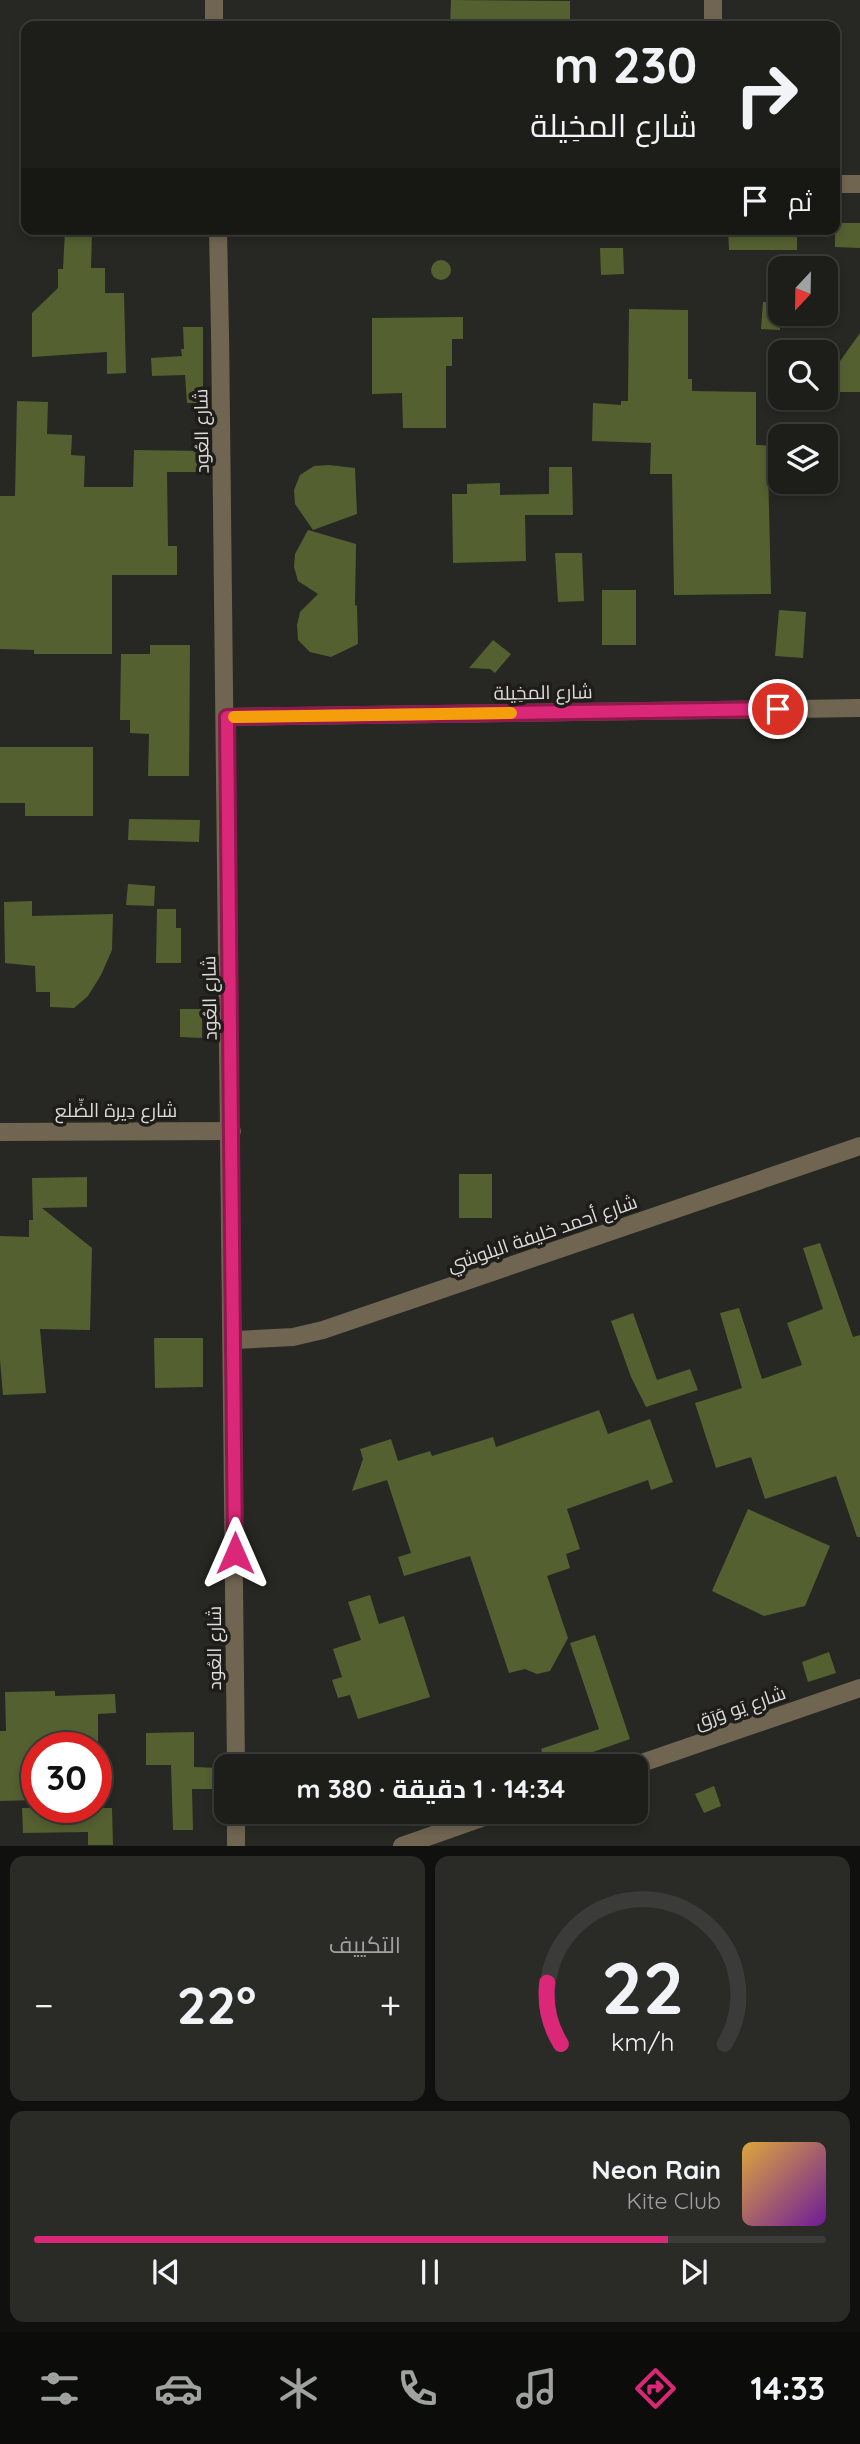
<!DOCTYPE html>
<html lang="ar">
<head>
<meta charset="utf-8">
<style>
  :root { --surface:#1d1d1a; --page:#2a2a27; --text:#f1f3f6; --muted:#a0a2a2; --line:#3b3b39; --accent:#db2777 }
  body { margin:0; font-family:Quicksand,Cairo,sans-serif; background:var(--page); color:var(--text); direction:rtl; height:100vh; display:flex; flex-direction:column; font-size:26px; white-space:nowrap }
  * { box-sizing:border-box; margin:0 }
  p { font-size:23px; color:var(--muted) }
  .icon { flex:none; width:38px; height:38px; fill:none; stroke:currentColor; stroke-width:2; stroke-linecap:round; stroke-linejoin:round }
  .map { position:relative; height:1846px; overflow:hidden; direction:ltr }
  .side { display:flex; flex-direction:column; gap:10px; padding:10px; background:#10100e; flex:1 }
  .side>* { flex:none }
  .hud { position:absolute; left:21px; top:21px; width:819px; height:214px; border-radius:14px; box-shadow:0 4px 10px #0003,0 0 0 2px var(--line); direction:rtl; background:#1d1d1a; color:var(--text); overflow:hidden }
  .needle { width:46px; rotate:202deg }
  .controls { position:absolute; left:768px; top:256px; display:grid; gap:14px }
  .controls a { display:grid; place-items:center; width:70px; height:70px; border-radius:14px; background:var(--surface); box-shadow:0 4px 10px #0003,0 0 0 2px var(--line); font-size:35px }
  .speed { position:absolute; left:21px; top:1732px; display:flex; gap:14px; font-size:35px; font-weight:700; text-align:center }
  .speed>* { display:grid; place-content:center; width:91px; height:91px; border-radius:50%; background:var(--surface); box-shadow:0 4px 10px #0003,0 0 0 2px var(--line); line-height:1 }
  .speed .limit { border:10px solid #d22; background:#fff; color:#111 }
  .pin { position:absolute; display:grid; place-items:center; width:60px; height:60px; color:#fff; margin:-30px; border:4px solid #fff; border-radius:50%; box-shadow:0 2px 7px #0007 }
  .me { position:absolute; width:77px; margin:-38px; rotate:0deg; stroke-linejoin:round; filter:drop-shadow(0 0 5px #0008) }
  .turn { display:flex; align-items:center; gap:24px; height:147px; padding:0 28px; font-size:32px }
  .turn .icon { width:91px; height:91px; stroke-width:2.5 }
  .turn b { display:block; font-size:49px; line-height:60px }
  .then { display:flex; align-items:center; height:66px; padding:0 28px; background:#0003; gap:14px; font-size:26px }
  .big { font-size:52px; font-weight:700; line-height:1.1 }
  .side .card { flex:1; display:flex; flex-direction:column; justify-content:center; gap:10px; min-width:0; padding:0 24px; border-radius:14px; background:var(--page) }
  .side .dial { align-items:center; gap:0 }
  .dial svg { height:182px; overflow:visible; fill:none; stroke:var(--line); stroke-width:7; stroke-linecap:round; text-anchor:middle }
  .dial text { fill:var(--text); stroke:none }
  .song { display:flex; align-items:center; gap:21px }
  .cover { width:84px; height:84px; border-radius:10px; background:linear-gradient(135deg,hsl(40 70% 55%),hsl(280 70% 35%)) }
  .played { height:7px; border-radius:4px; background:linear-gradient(90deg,var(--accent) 80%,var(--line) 80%) }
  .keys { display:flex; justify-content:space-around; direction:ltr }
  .heat { display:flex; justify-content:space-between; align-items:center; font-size:38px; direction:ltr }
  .side .tiles { flex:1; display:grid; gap:10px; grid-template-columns:1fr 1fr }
  .card:last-child { grid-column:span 2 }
  .trip { position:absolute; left:214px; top:1754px; width:434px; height:70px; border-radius:14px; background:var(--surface); box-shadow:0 4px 10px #0003,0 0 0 2px var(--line); font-weight:700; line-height:70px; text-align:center; direction:rtl }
  .tab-bar { display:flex; height:112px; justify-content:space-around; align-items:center; background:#0c0c0a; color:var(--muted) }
  .tab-bar .icon { width:49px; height:49px }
  .tab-bar .current { color:var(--accent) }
  .tab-bar b { font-size:32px; color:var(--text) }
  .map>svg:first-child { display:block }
  .building { fill:#546030 }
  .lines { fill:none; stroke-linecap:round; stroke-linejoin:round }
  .minor { stroke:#6f6551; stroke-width:18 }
  .route-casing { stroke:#8e194d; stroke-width:18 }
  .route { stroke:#db2777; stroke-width:12 }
  .slow { stroke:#f59e0b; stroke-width:12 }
  .labels { text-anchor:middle; stroke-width:7; stroke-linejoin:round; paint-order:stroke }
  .street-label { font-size:19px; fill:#dddcda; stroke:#1e1d19 }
</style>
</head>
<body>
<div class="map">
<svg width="860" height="1846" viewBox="0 0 860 1846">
  <rect width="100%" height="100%" fill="#272723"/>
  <g class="building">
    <polygon points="451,0 570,1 570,26 450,26"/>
    <polygon points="835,223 860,223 860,248 835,247"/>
    <polygon points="728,229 797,229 797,250 729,250"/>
    <polygon points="65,230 92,231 91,268 105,268 105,293 124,293 126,373 107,374 107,352 32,357 32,313 58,288 58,269 63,269"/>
    <polygon points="600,248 623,248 624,274 601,275"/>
    <circle cx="441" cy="270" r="10"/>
    <polygon points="763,302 780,303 780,330 761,329"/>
    <polygon points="629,309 688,310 688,379 692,379 692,391 756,392 756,445 780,446 780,466 768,466 771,594 674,595 672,474 650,474 651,443 592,441 593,403 621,405 621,401 628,401"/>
    <polygon points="463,317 463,339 452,339 452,366 446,366 446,428 403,428 402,393 372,394 372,318"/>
    <polygon points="183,327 203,327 203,403 187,403 185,375 152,376 151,358 182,356 181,349 184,349"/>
    <polygon points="860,333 860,392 839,392 838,364"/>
    <polygon points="17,401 48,402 47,434 72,435 71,455 85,456 84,487 133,487 134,450 204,451 203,472 167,472 168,546 177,546 177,575 112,575 112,654 34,654 34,650 0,649 0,496 15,496"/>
    <polygon points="329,465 355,468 357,514 313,530 295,504 294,490 300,475 314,466"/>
    <polygon points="549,467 572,467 573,515 525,515 526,561 453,563 452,494 467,494 467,484 500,483 500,495 549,494"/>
    <polygon points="308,530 356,544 355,605 357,606 358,644 331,657 310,652 298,640 297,625 300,612 318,594 298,581 294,567 295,554"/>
    <polygon points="555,553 582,553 584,601 558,602"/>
    <rect x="602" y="590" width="34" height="55"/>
    <polygon points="779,610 806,612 803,658 775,656"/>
    <polygon points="493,640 511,654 495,673 490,669 469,668"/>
    <polygon points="150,645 190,645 189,776 148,776 149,734 130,733 130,720 120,720 121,654 150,654"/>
    <polygon points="0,747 93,747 93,816 25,816 25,803 0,803"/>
    <polygon points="129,819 200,820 199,842 128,840"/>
    <polygon points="128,884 155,886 154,906 126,905"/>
    <polygon points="32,901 32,916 113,914 112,950 101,975 88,996 74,1008 50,1007 50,992 36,992 35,966 5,963 4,902"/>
    <polygon points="157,909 176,909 176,928 181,928 181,963 156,963"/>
    <polygon points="180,1009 202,1009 202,1038 180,1037"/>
    <rect x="459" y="1174" width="33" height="44"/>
    <polygon points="87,1177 87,1207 42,1208 92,1248 90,1330 40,1329 46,1393 3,1395 0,1360 0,1236 29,1237 29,1220 33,1220 32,1178"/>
    <polygon points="820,1243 853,1337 860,1335 860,1537 857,1537 836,1476 765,1499 751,1457 716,1468 695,1403 742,1388 720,1313 739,1308 762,1379 802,1365 787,1323 823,1309 803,1248"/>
    <polygon points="633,1313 657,1380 690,1369 698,1390 646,1407 631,1377 611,1321"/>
    <polygon points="154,1338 203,1338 203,1387 155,1388"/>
    <polygon points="599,1410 608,1434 650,1419 673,1482 651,1490 648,1480 567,1509 580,1549 566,1554 570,1568 547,1576 568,1638 550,1671 537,1674 525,1669 509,1673 470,1556 404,1576 398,1557 411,1553 387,1480 352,1491 363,1459 360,1449 391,1439 398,1461 430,1451 432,1456 493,1437 496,1447"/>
    <polygon points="748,1509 830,1546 805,1606 764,1616 712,1591"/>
    <polygon points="370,1595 379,1624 404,1616 430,1697 358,1719 350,1695 338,1698 332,1680 342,1677 333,1649 361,1640 348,1602"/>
    <polygon points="595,1635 630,1739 553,1766 547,1766 541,1749 599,1729 570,1643"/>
    <polygon points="829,1652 836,1673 808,1682 802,1662"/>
    <polygon points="55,1691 55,1696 115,1694 116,1713 98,1714 98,1748 37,1748 37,1800 0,1801 0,1731 6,1731 5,1692"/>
    <polygon points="194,1732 194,1767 219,1768 219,1789 192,1789 193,1830 173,1830 171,1765 146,1765 146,1733"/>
    <polygon points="714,1786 721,1806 704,1813 695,1794"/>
    <polygon points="22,1808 112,1808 113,1845 88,1845 88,1832 23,1833"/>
  </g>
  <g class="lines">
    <g class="minor">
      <polyline points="214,0 214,26"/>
      <polyline points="713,0 713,26"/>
      <polyline points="835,184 860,184"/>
      <path d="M218 229C228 741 234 1253 236 1766"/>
      <polyline points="227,717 860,708"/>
      <polyline points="0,1132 232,1131"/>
      <polyline points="235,1340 293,1337 323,1330 860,1146"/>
      <polyline points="633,1766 860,1688"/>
      <polyline points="236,1811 236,1846"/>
      <polyline points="402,1846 501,1811"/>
    </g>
  </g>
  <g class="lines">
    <defs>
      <polyline id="route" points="235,1553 227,717 778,709"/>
    </defs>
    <use href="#route" class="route-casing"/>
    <use href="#route" class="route"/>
    <polyline class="slow" points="234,717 511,713"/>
  </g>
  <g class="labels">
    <g class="street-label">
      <text transform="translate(201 431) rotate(-91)" y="7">شارع العُود</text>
      <text transform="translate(543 692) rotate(-1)" y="7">شارع المخِيلة</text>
      <text transform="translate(209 998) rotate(-91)" y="7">شارع العُود</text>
      <text x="116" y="1117">شارع دِيرة الضِّلع</text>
      <text transform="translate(542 1233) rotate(-19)" y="7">شارع أحمد خليفة البلوشي</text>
      <text transform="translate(214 1648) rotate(-90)" y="7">شارع العُود</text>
      <text transform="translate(740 1707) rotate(-19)" y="7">شارع يَو وَرَق</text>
    </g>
  </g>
</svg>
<div class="controls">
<a><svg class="needle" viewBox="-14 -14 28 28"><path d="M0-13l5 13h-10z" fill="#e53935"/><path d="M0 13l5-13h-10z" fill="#a0a2a2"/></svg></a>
<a><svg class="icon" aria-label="search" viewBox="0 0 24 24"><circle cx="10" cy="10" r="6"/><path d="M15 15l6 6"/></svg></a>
<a><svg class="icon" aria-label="layers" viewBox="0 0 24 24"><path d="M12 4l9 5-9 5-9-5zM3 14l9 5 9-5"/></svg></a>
</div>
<div class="speed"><div class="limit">30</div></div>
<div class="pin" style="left:778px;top:709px;background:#d93025"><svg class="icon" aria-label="arrive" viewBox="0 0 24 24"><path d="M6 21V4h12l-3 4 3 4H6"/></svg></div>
<svg class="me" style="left:235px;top:1553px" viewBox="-20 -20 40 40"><path d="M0-17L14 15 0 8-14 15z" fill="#db2777" stroke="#fff" stroke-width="4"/></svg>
<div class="trip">14:34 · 1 دقيقة · 380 m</div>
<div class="hud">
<div class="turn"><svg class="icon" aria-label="right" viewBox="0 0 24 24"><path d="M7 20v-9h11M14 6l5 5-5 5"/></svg><div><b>230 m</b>شارع المخِيلة</div></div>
<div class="then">ثم<svg class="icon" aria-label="arrive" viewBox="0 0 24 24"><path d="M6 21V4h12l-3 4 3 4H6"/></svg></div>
</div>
</div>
<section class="side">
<div class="tiles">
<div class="card dial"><svg viewBox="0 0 100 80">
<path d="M14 69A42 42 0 1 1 86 69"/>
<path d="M14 69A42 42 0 0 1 8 42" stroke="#db2777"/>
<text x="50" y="56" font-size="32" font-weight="700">22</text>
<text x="50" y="72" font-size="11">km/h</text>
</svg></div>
<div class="card"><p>التكييف</p>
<div class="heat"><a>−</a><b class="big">22°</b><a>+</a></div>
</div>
<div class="card">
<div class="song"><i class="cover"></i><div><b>Neon Rain</b><p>Kite Club</p></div></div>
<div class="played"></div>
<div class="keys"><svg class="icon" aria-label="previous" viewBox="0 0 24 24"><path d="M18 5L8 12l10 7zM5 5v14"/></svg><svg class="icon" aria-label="pause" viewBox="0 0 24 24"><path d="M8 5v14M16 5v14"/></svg><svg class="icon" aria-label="next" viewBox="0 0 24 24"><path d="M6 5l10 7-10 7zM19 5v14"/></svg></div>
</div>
</div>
</section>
<nav class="tab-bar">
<b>14:33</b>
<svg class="icon current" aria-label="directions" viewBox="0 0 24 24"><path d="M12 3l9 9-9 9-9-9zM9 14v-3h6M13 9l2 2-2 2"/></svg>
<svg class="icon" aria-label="music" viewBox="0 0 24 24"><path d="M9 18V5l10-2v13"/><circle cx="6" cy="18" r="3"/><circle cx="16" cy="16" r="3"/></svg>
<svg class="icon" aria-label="phone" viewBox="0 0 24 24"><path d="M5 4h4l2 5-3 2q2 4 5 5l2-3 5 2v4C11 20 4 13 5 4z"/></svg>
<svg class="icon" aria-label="climate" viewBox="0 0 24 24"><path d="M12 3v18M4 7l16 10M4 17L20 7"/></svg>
<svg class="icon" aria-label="car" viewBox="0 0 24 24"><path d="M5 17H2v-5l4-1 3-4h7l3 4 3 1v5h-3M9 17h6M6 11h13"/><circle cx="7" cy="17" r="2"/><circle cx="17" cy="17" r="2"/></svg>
<svg class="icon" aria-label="filters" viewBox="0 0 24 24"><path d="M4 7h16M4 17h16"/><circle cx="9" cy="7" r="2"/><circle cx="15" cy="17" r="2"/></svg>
</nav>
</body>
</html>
